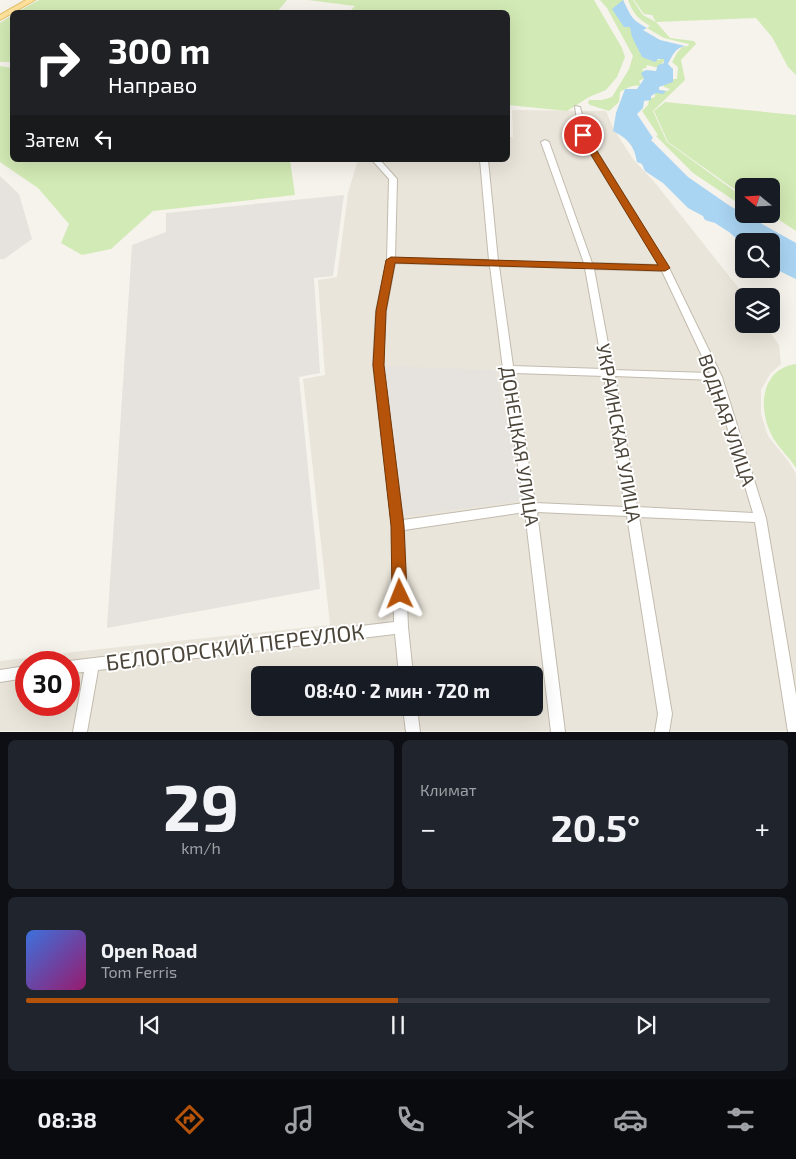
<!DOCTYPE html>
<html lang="ru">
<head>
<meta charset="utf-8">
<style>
  :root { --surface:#171b24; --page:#20242c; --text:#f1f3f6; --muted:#9ea1a6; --line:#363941; --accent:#b45309 }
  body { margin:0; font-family:"Exo 2",sans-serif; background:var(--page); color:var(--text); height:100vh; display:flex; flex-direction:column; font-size:19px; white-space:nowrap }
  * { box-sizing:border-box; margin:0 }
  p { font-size:16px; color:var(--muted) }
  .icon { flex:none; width:28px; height:28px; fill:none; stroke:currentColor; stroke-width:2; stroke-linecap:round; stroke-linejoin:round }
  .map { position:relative; height:732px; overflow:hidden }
  .side { display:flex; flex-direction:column; gap:8px; padding:8px; background:#0d0f14; flex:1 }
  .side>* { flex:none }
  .top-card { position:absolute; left:10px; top:10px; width:500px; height:152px; border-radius:8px; box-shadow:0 5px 20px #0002; background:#202124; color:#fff; overflow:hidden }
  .needle { width:32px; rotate:288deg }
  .buttons { position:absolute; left:735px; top:178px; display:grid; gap:10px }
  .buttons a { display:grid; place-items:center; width:45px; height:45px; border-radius:8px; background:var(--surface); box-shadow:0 5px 20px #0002; font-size:25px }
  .speed { position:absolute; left:15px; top:651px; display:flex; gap:10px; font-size:25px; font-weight:700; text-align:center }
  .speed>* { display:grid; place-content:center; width:65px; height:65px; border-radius:50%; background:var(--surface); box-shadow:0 5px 20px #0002; line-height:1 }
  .speed .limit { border:8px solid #d22; background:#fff; color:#111 }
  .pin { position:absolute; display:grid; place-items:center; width:42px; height:42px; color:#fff; margin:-21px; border:2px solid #fff; border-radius:50%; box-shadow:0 1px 5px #0007 }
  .me { position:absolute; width:55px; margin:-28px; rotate:358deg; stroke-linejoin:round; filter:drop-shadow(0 0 4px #0008) }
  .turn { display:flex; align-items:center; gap:18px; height:105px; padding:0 15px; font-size:22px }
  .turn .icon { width:65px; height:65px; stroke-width:2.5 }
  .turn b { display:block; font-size:35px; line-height:42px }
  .then { display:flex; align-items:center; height:48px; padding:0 15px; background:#0003; gap:10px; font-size:19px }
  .big { font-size:38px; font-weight:700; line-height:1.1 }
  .side .widget { flex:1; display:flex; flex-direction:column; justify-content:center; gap:8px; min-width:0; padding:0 18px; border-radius:8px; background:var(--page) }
  .side .dial { align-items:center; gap:0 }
  .dial b { font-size:65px; line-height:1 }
  .song { display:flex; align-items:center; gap:15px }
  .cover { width:60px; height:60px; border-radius:8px; background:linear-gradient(135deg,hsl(220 70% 55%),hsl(320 70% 35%)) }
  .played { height:5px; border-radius:2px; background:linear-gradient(90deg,var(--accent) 50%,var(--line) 50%) }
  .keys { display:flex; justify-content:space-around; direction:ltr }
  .heat { display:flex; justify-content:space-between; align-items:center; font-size:28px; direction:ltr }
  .side .tiles { flex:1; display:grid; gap:8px; grid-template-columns:1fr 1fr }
  .widget:last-child { grid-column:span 2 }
  .trip { position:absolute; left:251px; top:666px; width:292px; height:50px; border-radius:8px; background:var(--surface); box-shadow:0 5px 20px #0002; font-weight:700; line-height:50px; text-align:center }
  .tabs { display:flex; height:80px; justify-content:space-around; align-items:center; background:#090b0e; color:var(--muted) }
  .tabs .icon { width:35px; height:35px }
  .tabs .current { color:var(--accent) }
  .tabs b { font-size:22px; color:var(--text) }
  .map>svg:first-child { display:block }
  .residential { fill:#eae5da; fill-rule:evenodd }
  .industrial { fill:#e6e2dd }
  .green { fill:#d2eab5 }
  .water { fill:#a9d4f2 }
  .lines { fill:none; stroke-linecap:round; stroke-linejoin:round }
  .minor-casing { stroke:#c2bbae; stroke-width:2 }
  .major-casing { stroke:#e6c16a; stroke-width:2 }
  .minor { fill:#fff; fill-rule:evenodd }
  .major { fill:#ffe39c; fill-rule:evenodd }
  .route { fill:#b45309; stroke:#753606 }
  .labels { text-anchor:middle; stroke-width:4; stroke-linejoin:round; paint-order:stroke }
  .street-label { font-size:19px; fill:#4b4439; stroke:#fff }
  .near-street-label { font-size:22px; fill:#4b4439; stroke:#fff }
</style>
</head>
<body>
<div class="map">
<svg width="796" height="732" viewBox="0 0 796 732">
  <rect width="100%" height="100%" fill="#f6f3ec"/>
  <path class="residential" d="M512 110 606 111 613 128 633 159 656 184 745 296 744 324H764L779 345 781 364 770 374 761 390V414L768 436 789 462 796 474V731H0V661L82 651 330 625 303 379 325 375 318 280 337 277 348 193 358 160H508V137H513ZM26 662H69V705H26ZM260 675H535V708H260Z"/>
  <g class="industrial">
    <polygon points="0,176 19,194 32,239 4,259 0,259"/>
    <polygon points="344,195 333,276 314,278 320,373 299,377 320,589 107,628 132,245 166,232 166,213"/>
    <polygon points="381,366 495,370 524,500 399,517"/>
  </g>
  <g class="green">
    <polygon points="39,0 287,0 277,12 17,12"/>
    <polygon points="308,0 594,0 622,48 625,57 617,77 606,90 589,97 567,111 508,105 508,12 349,12 355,6"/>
    <path d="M600 0H624L616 8 634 25 654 60H659L663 57 667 60 662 63 659 68 647 65 646 68 642 69 645 74V78L639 81 641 86C633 84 627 88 620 92L619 102 609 111 590 105 588 103 589 100H602L612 97 629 69 633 56 607 8Z"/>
    <path d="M628 0H633L643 15 656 22 652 15 644 14 634 0H796V75L788 67 772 37 756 18 656 22 670 38 694 41 696 44 681 60 685 80 653 111 667 142 744 198V207L693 173 656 136 658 135 642 111 648 105 649 99 655 97V94L660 90 667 91 670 89 664 87 663 84H668L672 79H677L678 67 672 62 677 53 682 47 688 46 689 44 664 38 647 28 650 26C637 18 633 13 628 0Z"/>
    <polygon points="12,15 12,62 0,62 0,23"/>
    <polygon points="0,66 12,68 12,160 290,160 295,195 153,211 111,249 82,255 61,243 69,224 38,188 0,162"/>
    <polygon points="665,102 796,115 796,231 770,214 771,214 771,186 744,186 744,196 668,142 654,111"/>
    <path d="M796 364V468C789 456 777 447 771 434 758 407 761 369 796 364Z"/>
  </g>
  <path class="water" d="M623 0C631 15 630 19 647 28L643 30 660 40 685 46C675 48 672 56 668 64L673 69V82L659 87V90L666 91 663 94 656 93 651 96V100L644 101 643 108 637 114 653 138 651 140 688 177 730 206 796 243V279L771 267V241H744V245L729 232 715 223 705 220 703 216 688 208 663 183 645 171 642 164 637 162C634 145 628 139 613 131L616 113 625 89H637L644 79 641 73 646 70 656 71 658 65 664 63V59H658L655 62 642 57 632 37 630 27H624L612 9Z"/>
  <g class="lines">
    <defs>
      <g id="minor">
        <path d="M575 106 580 107 587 135 669 268 722 377 766 518 796 695V732H788L755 522 639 517 672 714 669 732H655L658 714 627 516 537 512 565 732H551L525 512 404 530 408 627 413 675H399L395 634 98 670 87 732H73L84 672 69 673V662H64L69 661 394 622 392 526 373 365 376 311 387 260 389 179 372 160H380L397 179 395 258 489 260 480 160H488L498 261 584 263 541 142 545 140 549 142 592 263 659 265 579 135ZM395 263 490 266 503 369 524 503 403 520 383 365 386 311ZM499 266 585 268 603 369 513 366ZM594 269 662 271 710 373 613 370ZM514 373 604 376 625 507 535 503ZM615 376 713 380 753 513 637 507Z"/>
        <polygon points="26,666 26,678 0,682 0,670"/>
        <polygon points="403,708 417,708 420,732 406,732"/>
      </g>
      <polygon id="major" points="26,0 35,0 0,20 0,15"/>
    </defs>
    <use href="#minor" class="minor-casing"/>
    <use href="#major" class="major-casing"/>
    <use href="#minor" class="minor"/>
    <use href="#major" class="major"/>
  </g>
  <polygon class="route" points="583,133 587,135 670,268 665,271 395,263 386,311 384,365 404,526 407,594 405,598 400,600 394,598 392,594 391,526 373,365 376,311 386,260 391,257 658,265 579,135"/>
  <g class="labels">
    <g class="street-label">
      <text transform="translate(727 420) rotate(71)" y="7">ВОДНАЯ УЛИЦА</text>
      <text transform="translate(619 433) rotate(80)" y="7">УКРАИНСКАЯ УЛИЦА</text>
      <text transform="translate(520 446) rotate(81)" y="7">ДОНЕЦКАЯ УЛИЦА</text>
    </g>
    <g class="near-street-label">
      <text transform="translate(235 647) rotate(-7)" y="8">БЕЛОГОРСКИЙ ПЕРЕУЛОК</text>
    </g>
  </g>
</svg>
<div class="buttons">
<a><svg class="needle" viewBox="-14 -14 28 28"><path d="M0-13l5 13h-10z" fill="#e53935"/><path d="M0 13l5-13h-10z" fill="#9ea1a6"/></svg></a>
<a><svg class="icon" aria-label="search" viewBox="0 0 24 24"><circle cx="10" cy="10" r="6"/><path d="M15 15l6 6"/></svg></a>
<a><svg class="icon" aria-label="layers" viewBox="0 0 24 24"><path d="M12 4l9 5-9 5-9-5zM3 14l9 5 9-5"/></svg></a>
</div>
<div class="speed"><div class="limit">30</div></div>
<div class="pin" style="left:583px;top:135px;background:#d93025"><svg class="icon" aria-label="arrive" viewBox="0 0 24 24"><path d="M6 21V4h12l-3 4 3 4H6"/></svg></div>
<svg class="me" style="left:400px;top:594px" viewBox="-20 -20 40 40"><path d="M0-17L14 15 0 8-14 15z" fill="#b45309" stroke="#fff" stroke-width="4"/></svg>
<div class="trip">08:40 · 2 мин · 720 m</div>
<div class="top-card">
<div class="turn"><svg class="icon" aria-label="right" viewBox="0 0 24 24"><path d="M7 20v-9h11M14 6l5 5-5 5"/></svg><div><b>300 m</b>Направо</div></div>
<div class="then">Затем<svg class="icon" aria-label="left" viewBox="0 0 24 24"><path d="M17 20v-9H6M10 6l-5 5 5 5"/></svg></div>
</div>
</div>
<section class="side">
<div class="tiles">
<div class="widget dial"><b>29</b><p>km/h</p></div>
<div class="widget"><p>Климат</p>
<div class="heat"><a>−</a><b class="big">20.5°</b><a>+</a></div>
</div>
<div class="widget">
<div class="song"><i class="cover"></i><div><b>Open Road</b><p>Tom Ferris</p></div></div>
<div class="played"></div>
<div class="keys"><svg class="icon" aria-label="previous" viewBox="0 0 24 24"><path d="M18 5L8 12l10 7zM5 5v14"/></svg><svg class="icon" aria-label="pause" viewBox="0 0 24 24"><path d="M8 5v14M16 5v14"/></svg><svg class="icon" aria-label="next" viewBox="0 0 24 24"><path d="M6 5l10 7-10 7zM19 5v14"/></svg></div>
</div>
</div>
</section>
<nav class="tabs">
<b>08:38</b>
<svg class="icon current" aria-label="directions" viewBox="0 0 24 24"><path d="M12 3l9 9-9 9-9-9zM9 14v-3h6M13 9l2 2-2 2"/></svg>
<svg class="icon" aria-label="music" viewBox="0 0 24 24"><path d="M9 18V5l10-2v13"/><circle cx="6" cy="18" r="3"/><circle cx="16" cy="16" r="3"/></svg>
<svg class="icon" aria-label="phone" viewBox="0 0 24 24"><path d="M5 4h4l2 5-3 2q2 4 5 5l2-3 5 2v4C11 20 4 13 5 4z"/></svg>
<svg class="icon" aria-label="climate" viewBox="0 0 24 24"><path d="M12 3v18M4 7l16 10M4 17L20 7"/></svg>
<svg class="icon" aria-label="car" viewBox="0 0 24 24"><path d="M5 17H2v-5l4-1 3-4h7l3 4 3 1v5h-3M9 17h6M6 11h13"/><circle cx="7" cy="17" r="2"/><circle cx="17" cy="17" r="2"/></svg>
<svg class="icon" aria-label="filters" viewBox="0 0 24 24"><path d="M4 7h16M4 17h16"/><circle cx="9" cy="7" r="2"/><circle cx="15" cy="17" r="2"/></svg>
</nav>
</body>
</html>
